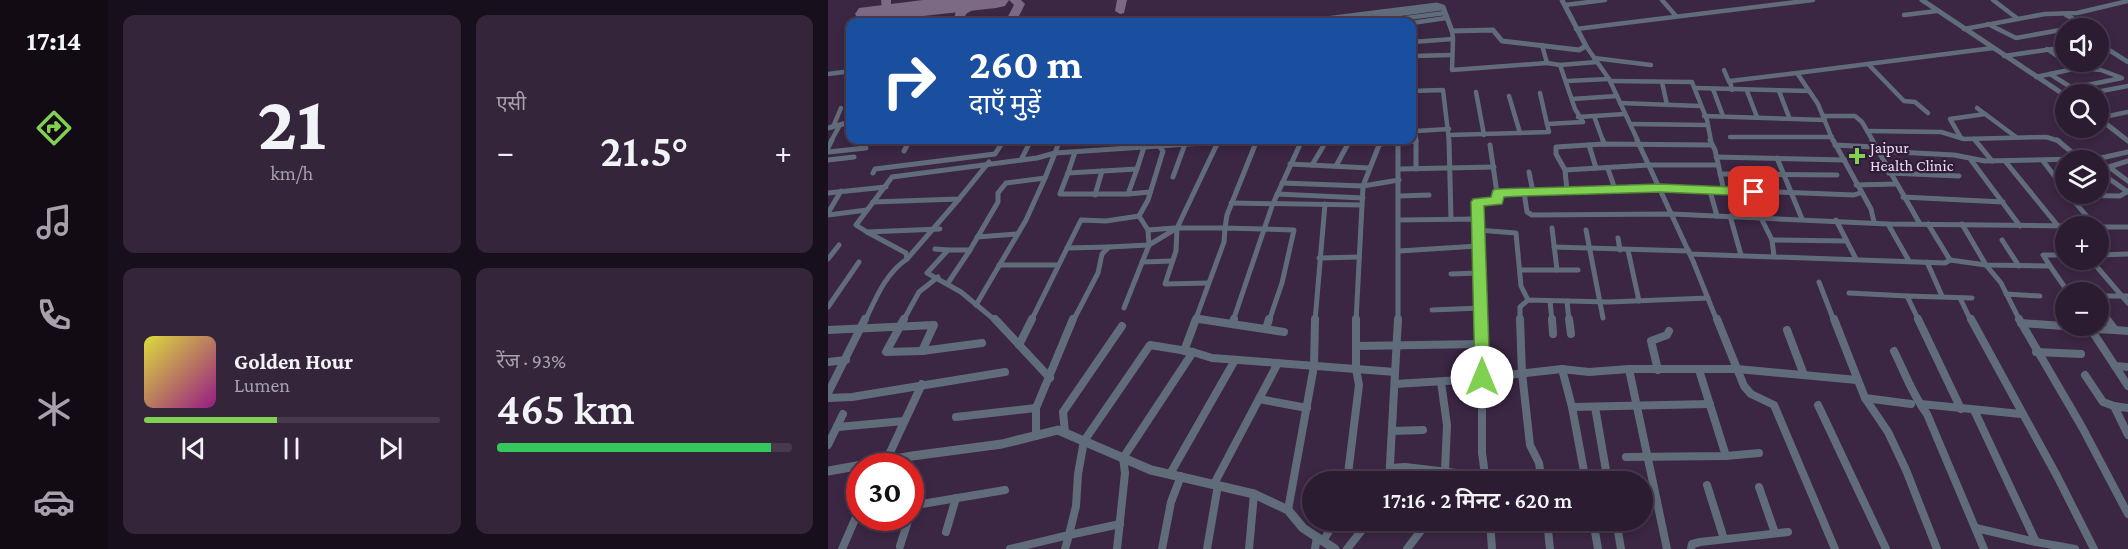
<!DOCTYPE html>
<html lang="hi">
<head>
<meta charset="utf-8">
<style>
  :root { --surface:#2c1c32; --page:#34253a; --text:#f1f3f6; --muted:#a6a1ac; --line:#483a4d; --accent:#80d052 }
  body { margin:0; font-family:"Crimson Pro","Noto Sans Devanagari",serif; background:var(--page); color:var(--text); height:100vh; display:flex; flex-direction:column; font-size:22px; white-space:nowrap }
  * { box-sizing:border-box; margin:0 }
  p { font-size:20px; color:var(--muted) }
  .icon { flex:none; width:33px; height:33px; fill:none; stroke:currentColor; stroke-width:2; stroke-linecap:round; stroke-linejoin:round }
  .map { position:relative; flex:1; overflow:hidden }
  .details { display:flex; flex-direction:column; gap:15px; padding:15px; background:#180f1c; width:720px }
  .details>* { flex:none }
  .banner { position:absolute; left:18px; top:18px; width:570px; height:126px; border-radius:12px; box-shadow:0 3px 9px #0003,0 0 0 2px var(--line); background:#1a4fa0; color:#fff; overflow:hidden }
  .fabs { position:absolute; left:1227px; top:18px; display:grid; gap:12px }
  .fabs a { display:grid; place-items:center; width:54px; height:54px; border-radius:50%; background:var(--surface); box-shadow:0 3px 9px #0003,0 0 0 2px var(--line); font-size:30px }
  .speed { position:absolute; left:18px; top:453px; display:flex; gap:12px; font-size:30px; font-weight:700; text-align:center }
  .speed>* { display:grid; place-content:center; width:78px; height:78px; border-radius:50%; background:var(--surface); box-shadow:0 3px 9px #0003,0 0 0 2px var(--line); line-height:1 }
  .speed .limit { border:9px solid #d22; background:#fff; color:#111 }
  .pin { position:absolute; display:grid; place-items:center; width:51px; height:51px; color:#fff; margin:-26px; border-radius:12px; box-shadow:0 3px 9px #0006 }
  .me { position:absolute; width:66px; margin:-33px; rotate:0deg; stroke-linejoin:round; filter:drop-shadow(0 0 4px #0008) }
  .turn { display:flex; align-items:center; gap:21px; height:126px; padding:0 24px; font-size:27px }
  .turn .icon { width:78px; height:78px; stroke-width:2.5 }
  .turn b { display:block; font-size:42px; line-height:51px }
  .big { font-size:45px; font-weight:600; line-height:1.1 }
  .details .widget { flex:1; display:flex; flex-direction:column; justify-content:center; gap:9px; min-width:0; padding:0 21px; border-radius:12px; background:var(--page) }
  .details .dial { align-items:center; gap:0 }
  .dial b { font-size:78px; line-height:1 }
  .song { display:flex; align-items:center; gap:18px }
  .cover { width:72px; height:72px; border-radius:9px; background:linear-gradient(135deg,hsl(60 70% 55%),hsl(310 70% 35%)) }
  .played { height:6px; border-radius:3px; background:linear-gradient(90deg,var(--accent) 45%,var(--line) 45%) }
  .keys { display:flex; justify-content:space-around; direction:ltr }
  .heat { display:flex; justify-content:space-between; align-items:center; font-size:33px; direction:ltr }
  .charge { height:9px; border-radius:4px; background:linear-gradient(90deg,#34c759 93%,var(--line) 0) }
  .details .tiles { flex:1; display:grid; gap:15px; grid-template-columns:repeat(2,1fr) }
  .trip { position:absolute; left:474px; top:471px; width:351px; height:60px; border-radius:30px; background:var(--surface); box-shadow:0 3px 9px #0003,0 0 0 2px var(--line); font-weight:600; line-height:60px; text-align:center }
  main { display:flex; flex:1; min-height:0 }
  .tab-bar { display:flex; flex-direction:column; width:108px; justify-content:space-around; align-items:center; background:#120b14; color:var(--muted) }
  .tab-bar .icon { width:42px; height:42px }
  .tab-bar .on { color:var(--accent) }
  .tab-bar b { font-size:27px; color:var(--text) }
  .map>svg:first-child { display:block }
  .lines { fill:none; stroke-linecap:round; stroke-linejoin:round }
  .taxiway { fill:#7c6a84; fill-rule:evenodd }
  .runway { fill:#7c6a84; fill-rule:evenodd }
  .minor-far2 { stroke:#616c7b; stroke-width:4.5 }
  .minor-far1 { stroke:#616c7b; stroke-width:5 }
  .minor { stroke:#616c7b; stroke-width:8 }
  .tertiary-far1 { stroke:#616c7b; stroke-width:5 }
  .tertiary { stroke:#616c7b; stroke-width:9 }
  .route { fill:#80d052; stroke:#538735; stroke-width:1.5 }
  .poi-dot { fill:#80d052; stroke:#301c39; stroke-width:2 }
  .labels { text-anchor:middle; stroke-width:4.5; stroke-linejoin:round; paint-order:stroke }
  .poi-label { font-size:16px; fill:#ebdef1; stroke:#301c39; text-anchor:start }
</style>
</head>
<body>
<main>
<nav class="tab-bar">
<b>17:14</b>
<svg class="icon on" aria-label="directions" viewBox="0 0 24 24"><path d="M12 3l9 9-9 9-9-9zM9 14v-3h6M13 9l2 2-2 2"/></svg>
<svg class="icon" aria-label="music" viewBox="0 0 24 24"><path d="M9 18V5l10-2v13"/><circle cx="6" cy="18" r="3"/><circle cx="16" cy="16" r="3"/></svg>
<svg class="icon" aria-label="phone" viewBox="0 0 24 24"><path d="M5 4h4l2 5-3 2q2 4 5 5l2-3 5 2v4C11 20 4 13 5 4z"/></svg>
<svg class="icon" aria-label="climate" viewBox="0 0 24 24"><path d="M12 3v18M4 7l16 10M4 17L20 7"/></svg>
<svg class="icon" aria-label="car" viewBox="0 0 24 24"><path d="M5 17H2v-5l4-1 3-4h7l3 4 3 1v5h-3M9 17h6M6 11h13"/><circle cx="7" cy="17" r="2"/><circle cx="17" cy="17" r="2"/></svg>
</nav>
<section class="details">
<div class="tiles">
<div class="widget dial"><b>21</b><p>km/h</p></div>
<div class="widget"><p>एसी</p>
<div class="heat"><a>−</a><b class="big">21.5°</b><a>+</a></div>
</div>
<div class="widget">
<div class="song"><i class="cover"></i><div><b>Golden Hour</b><p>Lumen</p></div></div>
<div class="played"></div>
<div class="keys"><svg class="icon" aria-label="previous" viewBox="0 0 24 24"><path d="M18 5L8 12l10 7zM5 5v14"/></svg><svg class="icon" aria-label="pause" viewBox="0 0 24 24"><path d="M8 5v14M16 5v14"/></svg><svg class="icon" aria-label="next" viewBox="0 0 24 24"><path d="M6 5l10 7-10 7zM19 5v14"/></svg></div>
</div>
<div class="widget"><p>रेंज · 93%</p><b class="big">465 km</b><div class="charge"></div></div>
</div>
</section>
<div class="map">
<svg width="1300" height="549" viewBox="0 0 1300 549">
  <rect width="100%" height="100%" fill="#3b2643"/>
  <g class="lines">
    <g class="taxiway">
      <path d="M53 0H63V4C73 8 86 2 94 9 84 17 66 13 54 8Z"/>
      <polygon points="148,0 157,2 138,14 135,22 125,22 128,11 118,7 118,3 136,6"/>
      <polygon points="181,0 193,0 197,4 188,22 177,22 186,5"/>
      <polygon points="289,0 299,0 296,13 292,14 287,11"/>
    </g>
    <polygon class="runway" points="95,0 181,0 177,6 168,8 41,22 31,20 27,14 31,8"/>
    <g class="minor-far2">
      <polyline points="834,0 848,16"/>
      <polyline points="1165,0 1190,19"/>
      <polyline points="737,5 777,0"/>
      <polyline points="1076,15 1109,11"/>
      <polyline points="1238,15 1257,25 1241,28"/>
      <polyline points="511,22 615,8"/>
      <polyline points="548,22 617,13"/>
      <polyline points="584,23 618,18"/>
      <polyline points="1160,24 1188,38 1238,29"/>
      <polyline points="748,29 985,0"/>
      <polyline points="1136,29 1217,14 1249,13 1300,1"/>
      <polyline points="625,39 624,70 719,63"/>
      <polyline points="584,42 625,39 624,31"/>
      <polyline points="1270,43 1300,62"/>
      <polyline points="714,45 719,63 732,65 769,62"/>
      <polyline points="758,46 781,79 810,141"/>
      <polyline points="1219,49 1238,62"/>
      <polyline points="584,56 624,55"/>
      <polyline points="1176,56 1238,47"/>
      <polyline points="766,58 823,65"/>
      <polyline points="1267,62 1271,65"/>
      <polyline points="732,65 747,109 755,122"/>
      <polyline points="1041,65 1076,101 1087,102 1100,113"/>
      <polygon points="1250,68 1273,70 1294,78 1244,88 1222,74"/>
      <polyline points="896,70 901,82"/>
      <polyline points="0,74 16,72"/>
      <polyline points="1208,77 1222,74"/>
      <polyline points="739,81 781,79"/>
      <polyline points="782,81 864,82 879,120 883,141"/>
      <polyline points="834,82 839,105"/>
      <polyline points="868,88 981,91"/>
      <polyline points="885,89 895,116"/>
      <polyline points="904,90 902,81 969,73"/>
      <polyline points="584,91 615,90 621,141"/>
      <polyline points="585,91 588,141"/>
      <polyline points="919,91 929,117"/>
      <polyline points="951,91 961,117"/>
      <polyline points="648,92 656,135"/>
      <polyline points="712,93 719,124"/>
      <polyline points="1258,94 1300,86"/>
      <polyline points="681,96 692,133"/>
      <polyline points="744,99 789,96"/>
      <polyline points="792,103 872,106"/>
      <polyline points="1149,108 1188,137"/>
      <polyline points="766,116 775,141"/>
      <polyline points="876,116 997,120"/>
      <polyline points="995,116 1027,116 1034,122 1045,141"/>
      <polyline points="750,117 797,114"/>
      <polyline points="1271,118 1300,112"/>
      <polyline points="802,124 879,125"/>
      <polyline points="5,127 13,108"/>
      <polyline points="588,131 621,129"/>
      <polyline points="1039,131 1113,132 1136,139 1218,137 1231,141"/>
      <polyline points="621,135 721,132 719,124 755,122"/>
      <polyline points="902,137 1004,137"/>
      <polyline points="1133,138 1122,119 1157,114"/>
      <polyline points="1146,139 1148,141"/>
      <polyline points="217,140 227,141"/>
      <polyline points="535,140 541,141"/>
      <polyline points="3,141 12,125"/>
      <polyline points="396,141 418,140"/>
      <polyline points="582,141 588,141"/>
      <polyline points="1005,141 990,104 969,73 1165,48"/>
    </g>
    <g class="minor-far1">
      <polyline points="217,140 231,142 227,153 331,146 333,140"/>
      <polyline points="535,140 552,144 588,141"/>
      <polyline points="588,140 588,169"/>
      <polyline points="621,140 623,219"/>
      <polyline points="775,140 776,144"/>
      <polyline points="809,140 865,261 889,321"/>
      <polyline points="882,140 887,150 896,191"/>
      <polyline points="1005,140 1043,209 1046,222"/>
      <polyline points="1044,140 1092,224"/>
      <polyline points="1147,140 1164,161"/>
      <polyline points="1229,140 1252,159"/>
      <polyline points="390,142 349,228 397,228 399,215 429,140"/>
      <polyline points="570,142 570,321"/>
      <polyline points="662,145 669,193 696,192"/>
      <polyline points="761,145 768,168"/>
      <polyline points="1007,145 1047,147"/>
      <polyline points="0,148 4,140"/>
      <polyline points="76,151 82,140"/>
      <polyline points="1050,151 1126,155 1157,161 1251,159"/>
      <polyline points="0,152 38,148"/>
      <polyline points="247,152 240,173 309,169 300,194 322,192"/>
      <polyline points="888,157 1017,160"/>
      <polyline points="949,158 974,219"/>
      <polyline points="0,160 26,157"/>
      <polyline points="193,160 203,140"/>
      <polyline points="1143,160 1192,226"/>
      <polyline points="1264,160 1300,152"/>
      <polyline points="1177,161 1230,226"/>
      <polyline points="1215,161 1238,191"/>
      <polyline points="1300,161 1281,167 1300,181"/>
      <polyline points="462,164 541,168"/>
      <polyline points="484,165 499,140"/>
      <polyline points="508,166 522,140"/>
      <polyline points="309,169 316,147"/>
      <polyline points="571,169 666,167"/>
      <polyline points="780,169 787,189"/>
      <polyline points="737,170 821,165 890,165"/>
      <polyline points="1270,171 1300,192"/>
      <polyline points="701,172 705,192"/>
      <polyline points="45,173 47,169 167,154 176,140"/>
      <polyline points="240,173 232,194 300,194"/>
      <polyline points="1061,173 1131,176"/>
      <polyline points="892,174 1009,175"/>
      <polyline points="345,177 357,144"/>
      <polyline points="454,183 535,186 571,180"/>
      <polyline points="1028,185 1068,184"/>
      <polyline points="739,191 737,170 728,154 728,147 776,144 883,145"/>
      <polyline points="882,191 889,216"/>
      <polyline points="0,193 58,187"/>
      <polyline points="1032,193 1026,195 855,188 696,192 699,212 704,215 844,214 1060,224 1240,226"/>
      <polyline points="449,194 535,198"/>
      <polyline points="1240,194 1267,226"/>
      <polyline points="267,195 274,171"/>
      <polyline points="1241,195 1292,196 1300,191"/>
      <polyline points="571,196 601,195"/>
      <polyline points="1075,197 1175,202"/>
      <polyline points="45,202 131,199 161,162"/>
      <polyline points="403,203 534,205"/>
      <polyline points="0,213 13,191"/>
      <polyline points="0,215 39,210"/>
      <polyline points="902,216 913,255"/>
      <polyline points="933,218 944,240 946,256"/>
      <polyline points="649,219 649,202 670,201 669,193"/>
      <polyline points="571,220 649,219 654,321"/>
      <polyline points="1008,220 1028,259"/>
      <polyline points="1060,224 1081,261"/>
      <polyline points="1134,224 1158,265 1222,266 1215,255 1238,255"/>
      <polyline points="1270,227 1300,227"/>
      <polyline points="346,228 320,230 311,216 320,200 335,151 331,146 418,140"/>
      <polyline points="349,228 348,251 337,284 380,283"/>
      <polyline points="724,228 729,270"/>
      <polyline points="112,229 39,232 28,225 64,177 209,158 227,153"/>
      <polyline points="649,230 688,233 693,286 700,300"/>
      <polyline points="758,230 775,318"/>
      <polyline points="149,237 189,234"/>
      <polyline points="790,238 792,250"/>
      <polyline points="944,240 1017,241"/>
      <polyline points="1174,240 1191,266"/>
      <polyline points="726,247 861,251"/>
      <polyline points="239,248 281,247"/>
      <polyline points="107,249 120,250"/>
      <polyline points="800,250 811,301"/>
      <polyline points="571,251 650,246"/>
      <polyline points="862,254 1117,263 1122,260 1100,224"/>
      <polyline points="1270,255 1300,254"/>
      <polyline points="491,258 531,257"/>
      <polyline points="0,259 11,245"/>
      <polyline points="79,259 131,199"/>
      <polyline points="1122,260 1158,265 1173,283 1192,321"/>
      <polyline points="1263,260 1300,303"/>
      <polyline points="314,262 344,261"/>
      <polyline points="1099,262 1114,296"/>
      <polyline points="171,265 230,265"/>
      <polyline points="1222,266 1240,292"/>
      <polyline points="692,270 750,270"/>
      <polyline points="623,274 651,273"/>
      <polyline points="991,282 1006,321"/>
      <polyline points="120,283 142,250"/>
      <polyline points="1021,293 1079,296"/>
      <polyline points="1178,294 1212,296"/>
      <polyline points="1270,296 1300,296"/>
      <polyline points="1132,298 1143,321"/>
      <polyline points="722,301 724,321"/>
      <polyline points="739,301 741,321"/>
      <polyline points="148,305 198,220 217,178"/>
      <polyline points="0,307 31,262"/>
      <polyline points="296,308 321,245 320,230"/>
      <polyline points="1270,308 1280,321"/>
      <polyline points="604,310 652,308"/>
      <polyline points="368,319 381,321"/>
      <path d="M37 321C48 298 57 274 79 259L78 253 39 232"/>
      <polyline points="75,321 91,292 110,277"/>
      <polyline points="168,321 133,292 99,273 120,250 142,250 170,202 170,193 178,183 217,178 227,153"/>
      <polyline points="203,321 253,220 278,221 311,216"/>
      <polyline points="245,321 270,273 274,254 281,247 321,245 349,228"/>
      <polyline points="367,321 396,242 397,228 466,230 454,283 441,321"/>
      <polyline points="405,321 444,206 474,140"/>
      <polyline points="487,321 497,204"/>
      <polyline points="528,321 535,186 553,140"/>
      <polyline points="692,321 692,307 700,300 781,302 880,298"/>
      <polyline points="1091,321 1079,296 1144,298"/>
    </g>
    <g class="minor">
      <polyline points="76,319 58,352 94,351"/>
      <polyline points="167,319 222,378"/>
      <polyline points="371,319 456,332"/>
      <polyline points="654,319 654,453 658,482"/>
      <polyline points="692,319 694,373 702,445 711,463 714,482"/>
      <polyline points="724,319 725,334"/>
      <polyline points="741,319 743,334"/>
      <polyline points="889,319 916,386 923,394 946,405 1007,549"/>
      <polyline points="1006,319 1037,398 1060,432 1078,470 1109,549"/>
      <polyline points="1090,319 1133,409"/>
      <polyline points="1143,319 1229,476 1266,549"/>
      <polyline points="1191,319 1254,427 1300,514"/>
      <polyline points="1279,319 1287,330 1266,329 1264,331 1287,366 1300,367"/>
      <polyline points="1193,323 1235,326"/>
      <polyline points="404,324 406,319"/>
      <polyline points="438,329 441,319"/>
      <polyline points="0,330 106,325 94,351 154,343"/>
      <polyline points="959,330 976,375"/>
      <polyline points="1287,330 1300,331"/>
      <polyline points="191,345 204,319"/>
      <polyline points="528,346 654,344"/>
      <polyline points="356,351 368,319"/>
      <path d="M1066 351C1077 373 1084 394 1099 414L1156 549"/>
      <polyline points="1208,352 1253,354"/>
      <polyline points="0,362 18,360"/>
      <polyline points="1287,366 1300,386"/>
      <polyline points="734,369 744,407"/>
      <polyline points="801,369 839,549"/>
      <polyline points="830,370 823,341 839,335 841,331"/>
      <polyline points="1257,375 1275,402 1286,406"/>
      <polyline points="613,382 619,425 617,471"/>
      <polyline points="567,384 634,380 734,369 761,372 801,369 909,369 1029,380"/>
      <polyline points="0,393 37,319"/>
      <polyline points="0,398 24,397 177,372"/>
      <polyline points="1037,398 1083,404"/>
      <polyline points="431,399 479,408"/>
      <polyline points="1093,404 1193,414"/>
      <polyline points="990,405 1058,549"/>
      <polyline points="767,407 780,482"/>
      <polyline points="1300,408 1286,406 1300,435"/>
      <polyline points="1146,410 1208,542 1148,528"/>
      <polyline points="128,417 208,408"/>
      <polyline points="10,427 76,421"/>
      <polyline points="564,431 595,430"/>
      <polyline points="237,433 235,412 294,326"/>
      <polyline points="208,436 208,408 245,319"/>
      <polyline points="0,445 15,414"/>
      <polyline points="898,456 931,453"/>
      <polyline points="798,457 898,456 871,370"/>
      <polyline points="58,461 94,384"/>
      <polyline points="562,468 577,467 637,474"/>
      <polyline points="342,474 407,360"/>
      <polyline points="519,482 531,385 528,369 528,319"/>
      <polyline points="561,482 570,319"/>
      <polyline points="758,482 744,407 882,404"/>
      <polyline points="386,484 450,363"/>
      <polyline points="879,485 896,539"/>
      <polyline points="931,487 947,533"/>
      <polyline points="82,506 177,490"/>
      <polyline points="460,510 486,366 487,319"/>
      <polyline points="662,520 664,549"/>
      <polyline points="719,520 722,549"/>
      <polyline points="765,520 770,549"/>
      <polyline points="788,520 793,549"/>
      <polyline points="292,524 241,535 248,506 250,474 256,441 322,345 365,352 384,358 567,372"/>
      <polyline points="118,532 128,498"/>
      <polyline points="495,541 508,520"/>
      <polyline points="1208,542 1247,549"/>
      <polyline points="72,546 81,518"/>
      <polyline points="14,549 32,508"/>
      <polyline points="182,549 241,535 237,549"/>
      <polyline points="289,549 297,473 295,458 365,352"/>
      <polyline points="334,549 343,502 353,476"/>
      <polyline points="379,549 390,485"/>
      <polyline points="421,549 426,494"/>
      <polyline points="487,549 489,537"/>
      <polyline points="519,549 542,520"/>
      <polyline points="579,549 601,520"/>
      <polyline points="863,549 864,544 872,542 960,532"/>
    </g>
    <g class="tertiary-far1">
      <polyline points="1094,0 1238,96"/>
      <polyline points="473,22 609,5 615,7 624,31 665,30 674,41 751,50 758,46 734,0"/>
      <polyline points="1272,119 1300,141"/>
      <polyline points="0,128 22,122"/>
    </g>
    <polyline class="tertiary" points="0,471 84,456 174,444 230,430 323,470 426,494 460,510 475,528 507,549"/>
  </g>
  <polygon class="route" points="832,184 926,188 932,192 926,196 832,192 696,196 676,197 674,204 656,206 662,377 660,382 654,383 649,382 647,377 643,202 645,199 663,197 665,190 669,189"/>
  <path class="poi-dot" d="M1026 147h6v6h6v6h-6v6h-6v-6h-6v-6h6z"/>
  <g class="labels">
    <g class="poi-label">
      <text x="1042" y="153">Jaipur<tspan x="1042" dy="18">Health Clinic</tspan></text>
    </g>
  </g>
</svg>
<div class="fabs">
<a><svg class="icon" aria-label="sound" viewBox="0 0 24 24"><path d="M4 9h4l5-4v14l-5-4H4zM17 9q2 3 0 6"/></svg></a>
<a><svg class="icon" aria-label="search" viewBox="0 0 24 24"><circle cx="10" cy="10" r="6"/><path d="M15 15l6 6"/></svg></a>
<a><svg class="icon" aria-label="layers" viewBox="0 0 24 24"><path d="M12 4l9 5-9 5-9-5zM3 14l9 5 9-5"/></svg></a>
<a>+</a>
<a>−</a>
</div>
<div class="speed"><div class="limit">30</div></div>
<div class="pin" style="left:926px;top:192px;background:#d93025"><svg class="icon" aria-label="arrive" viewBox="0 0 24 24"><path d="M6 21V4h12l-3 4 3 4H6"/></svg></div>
<svg class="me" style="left:654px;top:377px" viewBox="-20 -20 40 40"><circle r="19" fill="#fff"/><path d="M0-13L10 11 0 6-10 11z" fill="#80d052"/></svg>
<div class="trip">17:16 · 2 मिनट · 620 m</div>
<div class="banner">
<div class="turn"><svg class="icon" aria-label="right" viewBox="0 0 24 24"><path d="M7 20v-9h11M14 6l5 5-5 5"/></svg><div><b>260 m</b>दाएँ मुड़ें</div></div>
</div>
</div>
</main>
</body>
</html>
